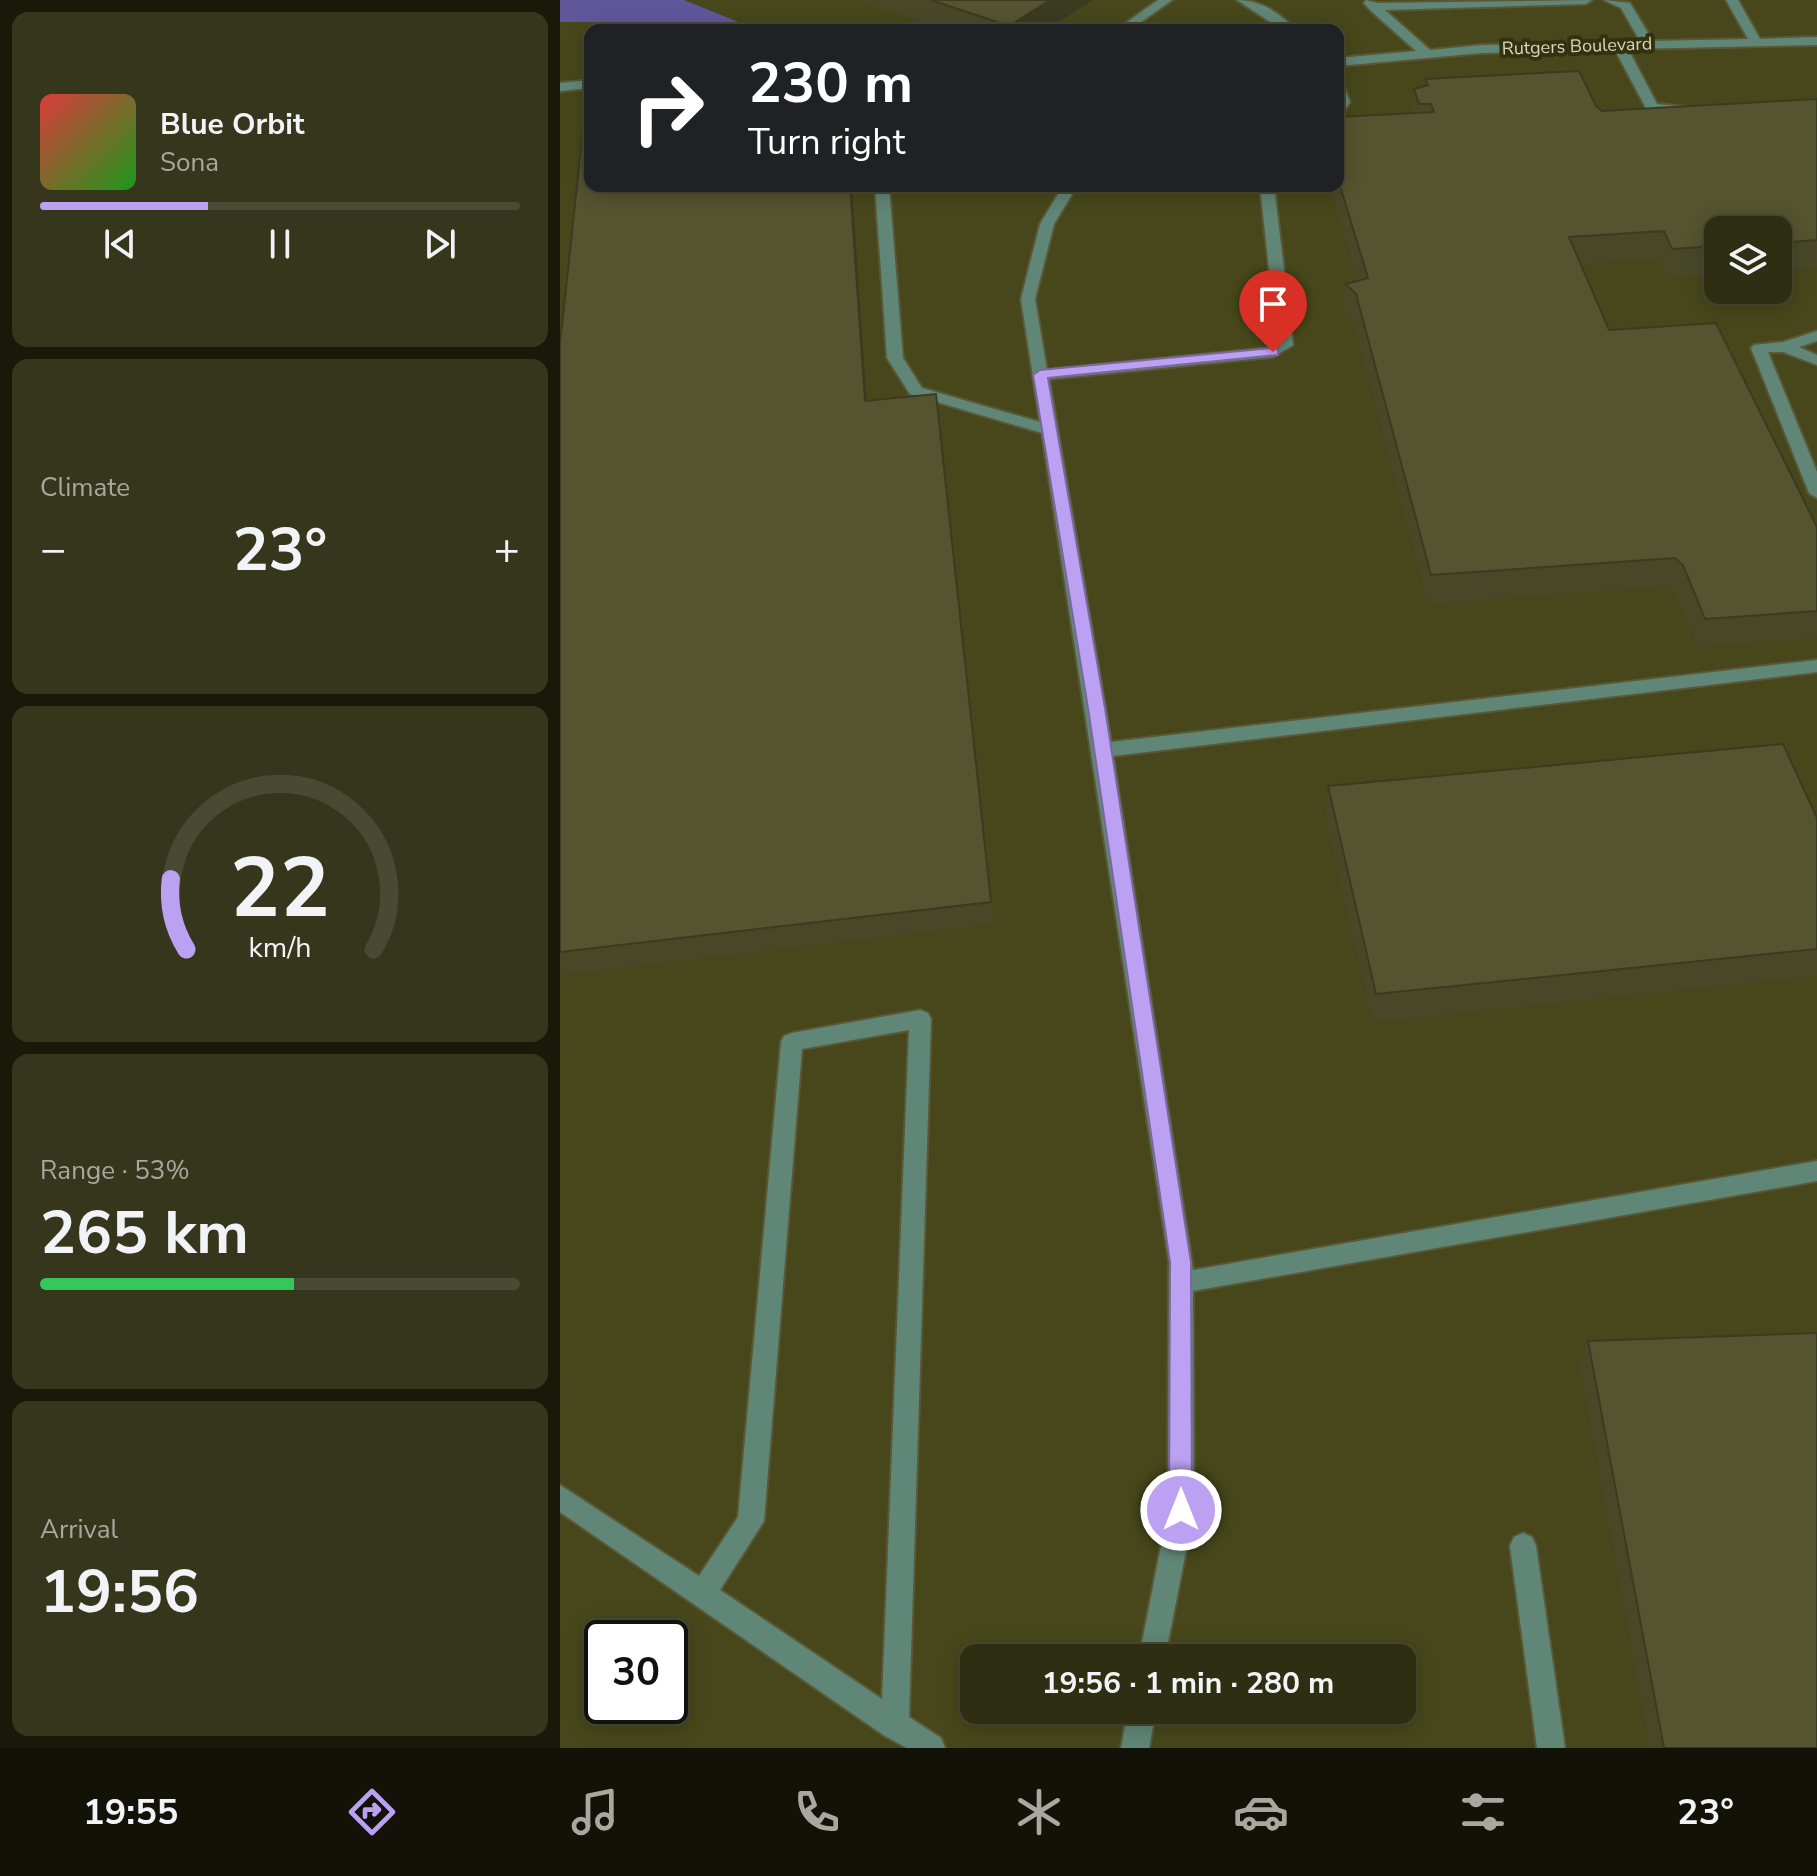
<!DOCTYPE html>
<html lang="en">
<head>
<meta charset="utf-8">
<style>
  :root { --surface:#2e2e13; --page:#36361c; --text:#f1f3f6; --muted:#a7a8a0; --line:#494a33; --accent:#bca0f2 }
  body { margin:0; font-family:"Nunito Sans",sans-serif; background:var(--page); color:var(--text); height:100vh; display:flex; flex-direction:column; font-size:30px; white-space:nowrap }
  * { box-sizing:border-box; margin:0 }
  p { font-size:26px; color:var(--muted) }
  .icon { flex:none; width:44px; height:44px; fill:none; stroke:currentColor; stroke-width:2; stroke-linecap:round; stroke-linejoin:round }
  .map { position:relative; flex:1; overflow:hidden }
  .side { display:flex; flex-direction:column; gap:12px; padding:12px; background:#19190a; width:560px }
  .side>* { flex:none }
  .hud { position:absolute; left:24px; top:24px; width:760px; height:168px; border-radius:16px; box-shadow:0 4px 20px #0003,0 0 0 2px var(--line); background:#202124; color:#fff; overflow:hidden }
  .buttons { position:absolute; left:1144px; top:216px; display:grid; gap:16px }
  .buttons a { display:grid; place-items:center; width:88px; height:88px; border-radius:16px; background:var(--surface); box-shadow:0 4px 20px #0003,0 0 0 2px var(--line); font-size:40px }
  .speed { position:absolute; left:24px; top:1620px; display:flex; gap:16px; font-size:40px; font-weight:700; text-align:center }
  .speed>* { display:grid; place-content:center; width:104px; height:104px; border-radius:50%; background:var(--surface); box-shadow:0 4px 20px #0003,0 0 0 2px var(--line); line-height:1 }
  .speed .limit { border:4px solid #111; border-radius:12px; background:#fff; color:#111 }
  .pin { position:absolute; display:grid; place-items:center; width:68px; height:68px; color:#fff; margin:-82px -34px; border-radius:50% 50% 50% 0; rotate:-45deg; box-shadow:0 0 8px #0007 }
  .pin .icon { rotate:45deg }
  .me { position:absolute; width:88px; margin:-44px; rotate:0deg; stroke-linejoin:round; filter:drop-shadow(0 0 6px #0008) }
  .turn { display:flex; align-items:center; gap:28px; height:168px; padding:0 32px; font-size:36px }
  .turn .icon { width:104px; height:104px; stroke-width:2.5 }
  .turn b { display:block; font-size:56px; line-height:68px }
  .big { font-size:60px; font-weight:700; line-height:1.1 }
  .side .widget { flex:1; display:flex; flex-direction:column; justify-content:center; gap:12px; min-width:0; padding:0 28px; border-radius:16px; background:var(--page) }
  .side .dial { align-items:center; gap:0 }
  .dial svg { height:208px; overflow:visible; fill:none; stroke:var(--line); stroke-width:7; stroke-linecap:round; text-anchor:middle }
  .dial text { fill:var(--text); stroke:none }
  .song { display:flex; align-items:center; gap:24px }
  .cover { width:96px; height:96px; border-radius:12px; background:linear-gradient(135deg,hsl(0 70% 55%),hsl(120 70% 35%)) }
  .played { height:8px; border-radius:4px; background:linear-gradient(90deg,var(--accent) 35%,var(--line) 35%) }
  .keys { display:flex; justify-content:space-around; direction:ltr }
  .heat { display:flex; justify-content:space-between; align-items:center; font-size:44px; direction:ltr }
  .charge { height:12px; border-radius:6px; background:linear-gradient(90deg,#34c759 53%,var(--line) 0) }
  .trip { position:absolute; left:400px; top:1644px; width:456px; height:80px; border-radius:16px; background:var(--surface); box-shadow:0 4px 20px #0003,0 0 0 2px var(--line); font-weight:700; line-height:80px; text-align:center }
  .dock { display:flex; height:128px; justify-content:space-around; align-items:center; background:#121208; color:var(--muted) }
  .dock .icon { width:56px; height:56px }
  .dock .selected { color:var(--accent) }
  .dock b { font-size:36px; color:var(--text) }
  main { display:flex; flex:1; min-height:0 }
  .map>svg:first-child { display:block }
  .built { fill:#47471b; fill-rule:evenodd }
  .forest { fill:#60569a }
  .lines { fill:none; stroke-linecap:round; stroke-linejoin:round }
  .minor-casing { stroke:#595937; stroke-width:4 }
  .minor { fill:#608677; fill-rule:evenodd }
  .wall { fill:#484829 }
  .shaded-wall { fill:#3b3b22 }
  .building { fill:#545430; stroke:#3b3b22; stroke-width:2 }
  .route { fill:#bca0f2; stroke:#7a689d; stroke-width:2 }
  .labels { text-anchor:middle; stroke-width:8; stroke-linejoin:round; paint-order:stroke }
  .far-street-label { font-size:18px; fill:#d6d6c2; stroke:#33320e }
</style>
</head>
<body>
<main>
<section class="side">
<div class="widget">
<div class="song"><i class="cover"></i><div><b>Blue Orbit</b><p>Sona</p></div></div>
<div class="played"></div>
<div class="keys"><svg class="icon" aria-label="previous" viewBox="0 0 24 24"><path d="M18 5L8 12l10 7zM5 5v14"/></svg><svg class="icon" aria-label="pause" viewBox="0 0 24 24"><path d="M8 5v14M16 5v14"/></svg><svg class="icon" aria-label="next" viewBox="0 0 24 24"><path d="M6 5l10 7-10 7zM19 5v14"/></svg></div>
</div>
<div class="widget"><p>Climate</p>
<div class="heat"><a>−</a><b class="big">23°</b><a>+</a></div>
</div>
<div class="widget dial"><svg viewBox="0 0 100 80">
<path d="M14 69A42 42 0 1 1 86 69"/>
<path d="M14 69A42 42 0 0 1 8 42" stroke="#bca0f2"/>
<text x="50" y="56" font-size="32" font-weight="700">22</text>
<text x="50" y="72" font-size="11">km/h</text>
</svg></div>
<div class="widget"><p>Range · 53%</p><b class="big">265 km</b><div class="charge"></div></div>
<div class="widget"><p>Arrival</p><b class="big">19:56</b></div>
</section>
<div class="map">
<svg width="1257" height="1748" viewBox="0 0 1257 1748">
  <rect width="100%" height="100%" fill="#3d3d19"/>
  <path class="built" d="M0 0H1257V1748H0ZM30 30H778V186H30ZM1158 230H1218V290H1158ZM42 1638H110V1706H42ZM414 1658H842V1710H414Z"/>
  <polygon class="forest" points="0,0 124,0 181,23 0,22"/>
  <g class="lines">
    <defs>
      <g id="minor">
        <polygon points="598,0 612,0 570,30 556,30"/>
        <path d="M677 0C701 0 720 13 736 30H722Z"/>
        <polygon points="806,0 817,3 1032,0 1026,4 825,10 870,50 922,45 1080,41 1061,8 1044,0 1070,3 1093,41 1188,39 1166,0 1178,0 1200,39 1257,37 1257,45 1068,49 1097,104 1126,107 1128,110 1121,114 1087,110 1055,50 922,53 778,66 778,58 856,51 810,10 804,3"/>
        <polygon points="30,80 30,88 0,91 0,83"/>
        <polygon points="778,85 785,89 790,102 783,113 778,114"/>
        <polygon points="315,186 329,186 343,358 362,388 480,422 461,299 480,224 503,186 517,186 494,224 475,299 487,370 709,348 717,343 700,186 714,186 733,345 713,357 489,379 551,742 1257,660 1257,672 553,756 633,1270 1257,1161 1257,1181 633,1291 634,1510 605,1658 579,1658 608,1510 609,1262 482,433 350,394 348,391 327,358"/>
        <polygon points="1257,331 1257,341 1239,347 1257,355 1257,365 1223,352 1208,352 1257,472 1257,498 1249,493 1191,348 1194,345 1223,342"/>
        <path d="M360 1010 368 1013 371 1019 349 1717 381 1738 385 1748H347L325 1736 0 1512V1485L139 1576 178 1517 221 1042 224 1036 232 1033ZM349 1030 322 1699 160 1590 204 1521 242 1049Z"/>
        <polygon points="963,1533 972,1537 976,1546 1005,1748 977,1748 950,1546 954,1537"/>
        <polygon points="568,1710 596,1710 589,1748 561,1748"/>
      </g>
    </defs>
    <use href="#minor" class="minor-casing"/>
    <use href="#minor" class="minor"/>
  </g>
  <g class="wall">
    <polygon points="297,0 533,0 486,30 385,30"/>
    <polygon points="865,79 1036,106 1042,111 1257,99 1257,268 1218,270 1218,230 1158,230 1158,274 1107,277 1098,259 1020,264 1049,330 1257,527 1257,638 1138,647 1115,593 1109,586 868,604 794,322 784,312 786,284 798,281 770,186 778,186 778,117 852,113 854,89 865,86"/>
    <polygon points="0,344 307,401 376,394 434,924 0,975"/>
    <polygon points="768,786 1257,818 1257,976 813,1022 765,815"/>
    <polygon points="1028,1341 1257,1748 1090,1748 1020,1365"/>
  </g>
  <g class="shaded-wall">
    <polygon points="490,0 533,0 486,30 449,30 449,26"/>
    <polygon points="290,186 292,186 308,423 305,401"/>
  </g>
  <g class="building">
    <polygon points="371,0 490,0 449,26"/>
    <polygon points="1019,71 1036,106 1042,111 1257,99 1257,240 1218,243 1218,230 1158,230 1158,246 1112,249 1104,231 1009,237 1049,330 1156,323 1257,527 1257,611 1145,619 1123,565 1115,558 871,575 796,294 786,284 808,278 778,179 778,117 874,112 871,104 859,104 854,89 868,85 865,79"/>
    <polygon points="29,74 30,186 290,186 305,401 376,394 431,902 0,952 0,344"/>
    <polygon points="1223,744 1257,818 1257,949 816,994 768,786"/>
    <polygon points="1257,1333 1257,1748 1104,1748 1028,1341"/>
  </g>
  <polygon class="route" points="713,348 718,349 718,355 488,378 545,708 631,1262 632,1510 629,1518 621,1522 612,1518 609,1510 610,1262 528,708 473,375 480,370"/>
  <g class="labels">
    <g class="far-street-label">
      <text transform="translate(1017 46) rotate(-2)" y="6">Rutgers Boulevard</text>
    </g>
  </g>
</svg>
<div class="buttons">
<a><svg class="icon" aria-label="layers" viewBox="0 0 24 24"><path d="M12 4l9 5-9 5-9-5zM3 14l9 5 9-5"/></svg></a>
</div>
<div class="speed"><div class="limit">30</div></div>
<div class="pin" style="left:713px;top:352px;background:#d93025"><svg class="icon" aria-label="arrive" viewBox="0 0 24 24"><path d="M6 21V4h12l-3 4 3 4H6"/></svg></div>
<svg class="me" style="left:621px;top:1510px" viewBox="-20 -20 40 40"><circle r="17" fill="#bca0f2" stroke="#fff" stroke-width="3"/><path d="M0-11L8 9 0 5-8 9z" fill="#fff"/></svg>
<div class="trip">19:56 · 1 min · 280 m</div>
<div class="hud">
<div class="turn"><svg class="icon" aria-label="right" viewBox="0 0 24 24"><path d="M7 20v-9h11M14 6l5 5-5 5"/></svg><div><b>230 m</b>Turn right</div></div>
</div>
</div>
</main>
<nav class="dock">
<b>19:55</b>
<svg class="icon selected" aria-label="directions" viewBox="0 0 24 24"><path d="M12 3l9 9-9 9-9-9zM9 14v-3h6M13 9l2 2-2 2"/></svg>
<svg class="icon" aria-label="music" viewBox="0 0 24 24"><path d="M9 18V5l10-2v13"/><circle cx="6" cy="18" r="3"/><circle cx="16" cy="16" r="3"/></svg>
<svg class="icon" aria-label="phone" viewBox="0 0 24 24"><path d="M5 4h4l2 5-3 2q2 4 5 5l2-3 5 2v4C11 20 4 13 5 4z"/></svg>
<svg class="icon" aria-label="climate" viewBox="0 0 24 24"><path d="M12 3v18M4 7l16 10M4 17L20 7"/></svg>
<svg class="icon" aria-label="car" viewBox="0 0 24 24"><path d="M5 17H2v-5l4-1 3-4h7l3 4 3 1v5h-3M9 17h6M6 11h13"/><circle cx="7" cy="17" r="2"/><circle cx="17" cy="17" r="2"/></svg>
<svg class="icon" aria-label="filters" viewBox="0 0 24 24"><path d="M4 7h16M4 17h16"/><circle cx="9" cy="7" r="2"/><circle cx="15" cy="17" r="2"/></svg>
<b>23°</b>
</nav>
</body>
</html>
